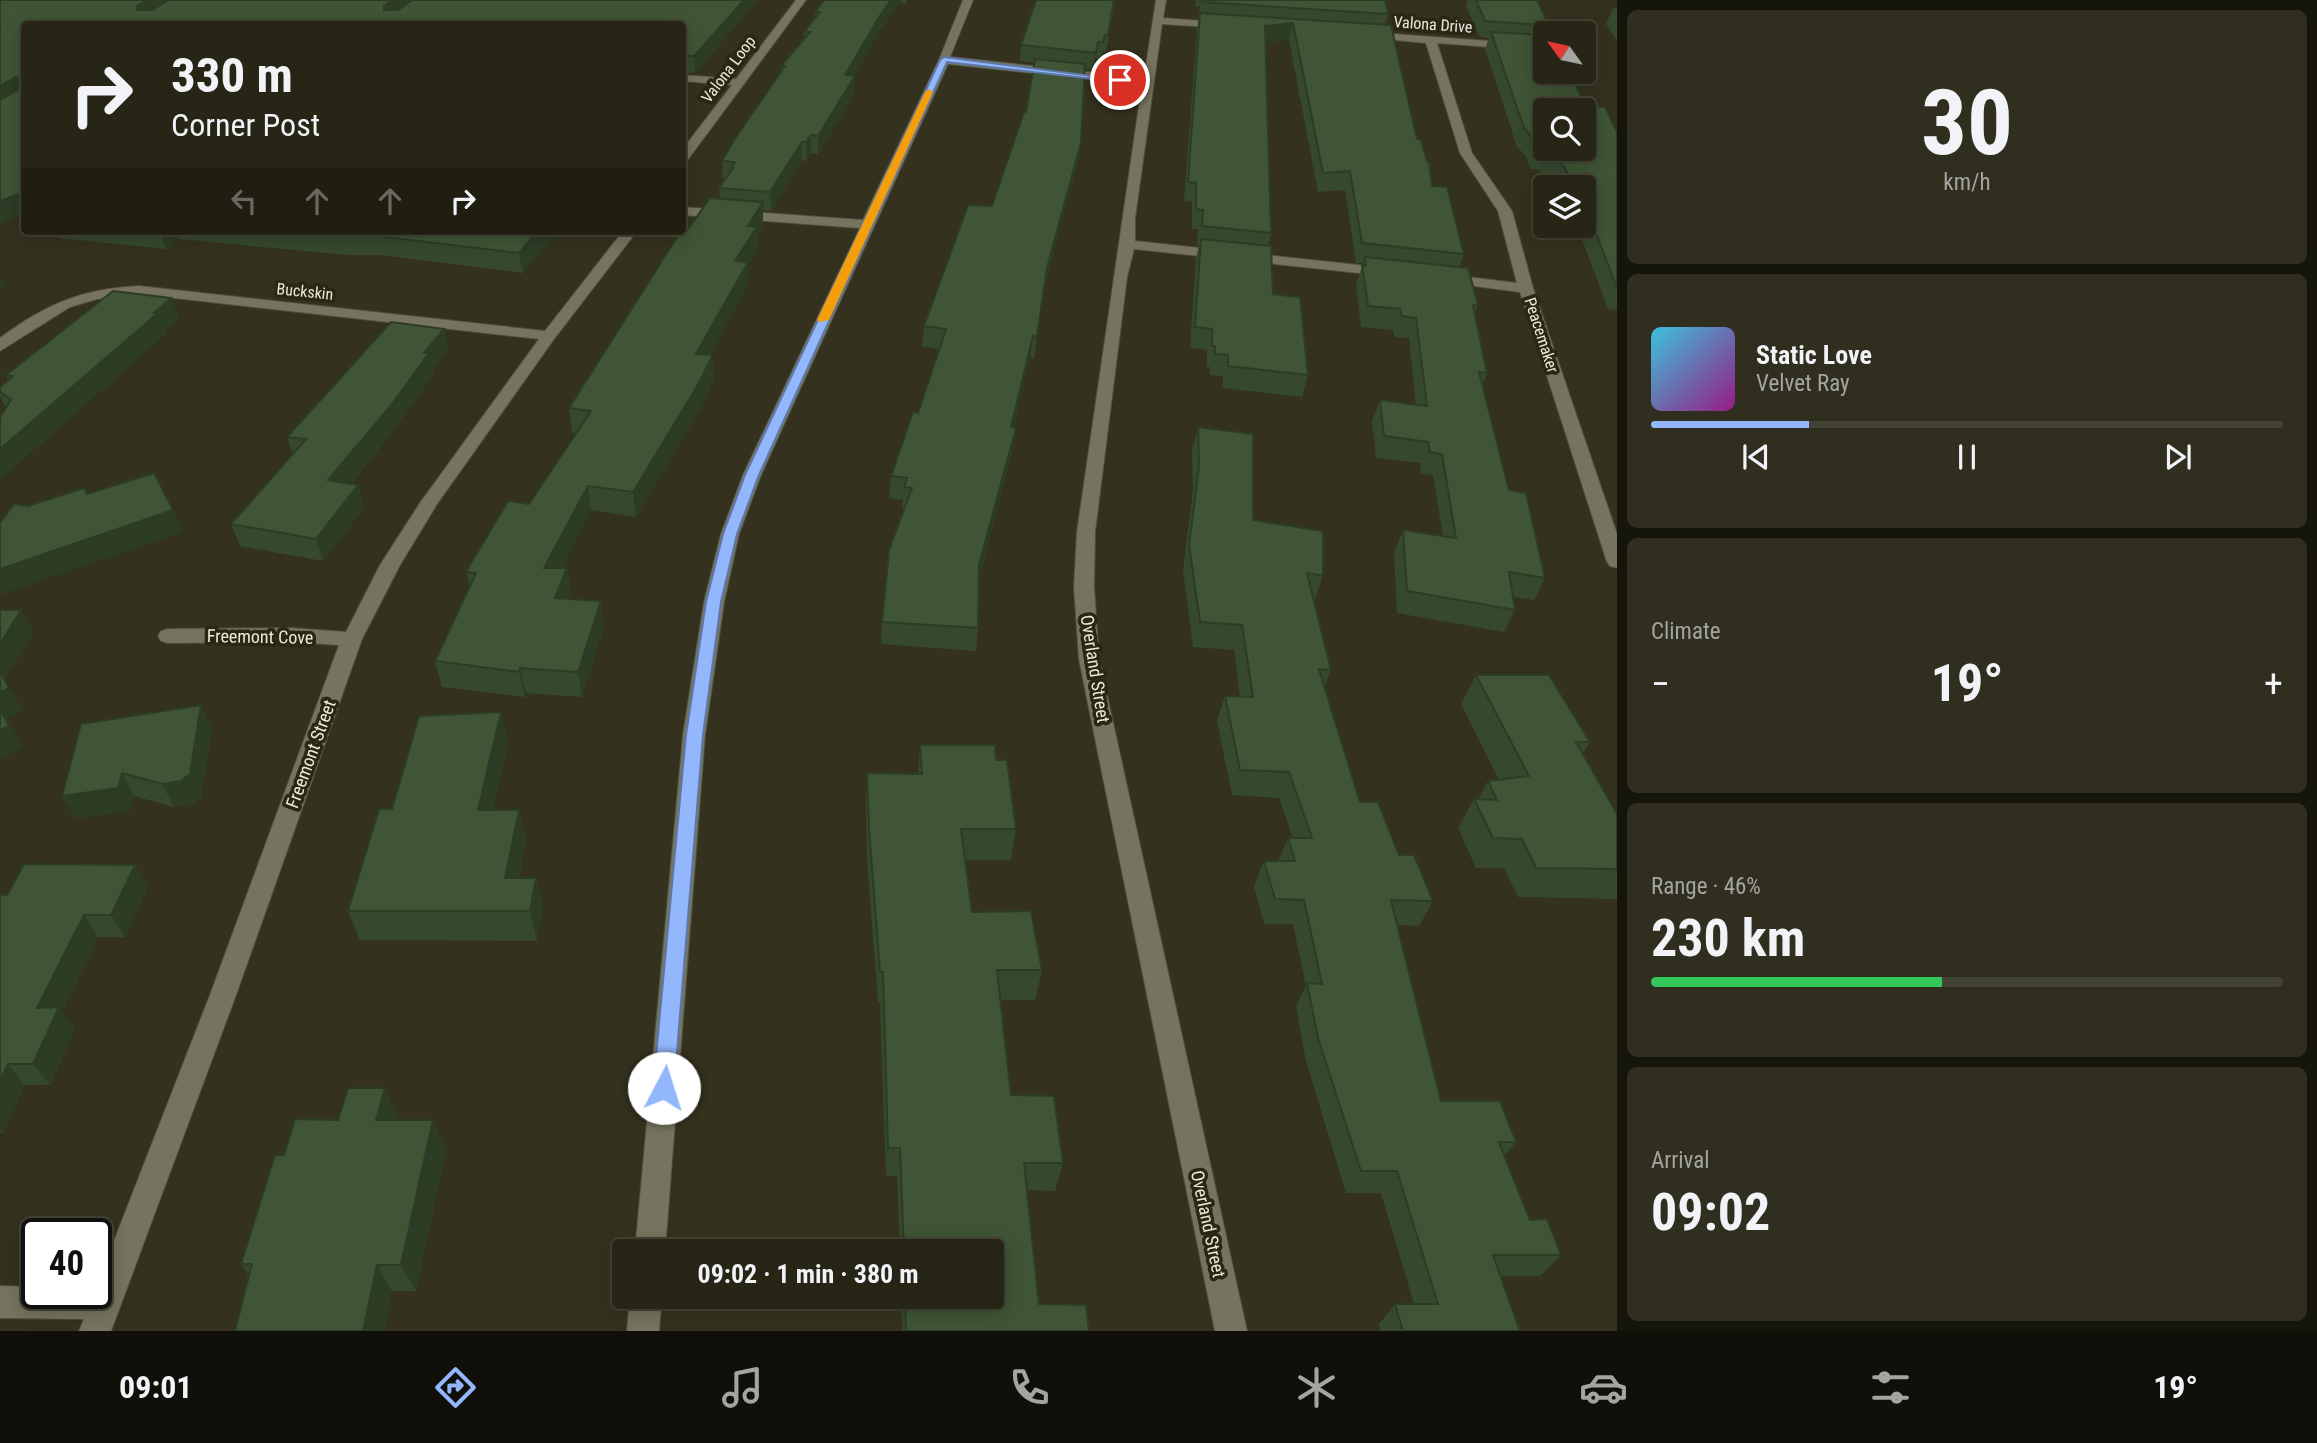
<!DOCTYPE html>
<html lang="en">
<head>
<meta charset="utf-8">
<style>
  :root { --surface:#272616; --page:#2f2e1f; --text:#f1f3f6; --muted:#a4a5a1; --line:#434335; --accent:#92b7fd }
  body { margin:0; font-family:"Roboto Condensed",sans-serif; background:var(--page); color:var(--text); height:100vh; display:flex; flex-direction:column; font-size:26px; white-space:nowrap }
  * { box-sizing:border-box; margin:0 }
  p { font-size:23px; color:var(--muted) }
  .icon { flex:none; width:38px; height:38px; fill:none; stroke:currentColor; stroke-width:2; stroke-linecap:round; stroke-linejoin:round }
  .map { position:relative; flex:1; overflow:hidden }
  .panel { display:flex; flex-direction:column; gap:10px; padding:10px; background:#15150c; width:700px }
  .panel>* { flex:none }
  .top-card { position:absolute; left:21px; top:21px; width:665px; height:214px; border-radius:7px; box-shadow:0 4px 18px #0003,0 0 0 2px var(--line); background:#272616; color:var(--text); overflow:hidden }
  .needle { width:46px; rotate:303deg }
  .buttons { position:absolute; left:1533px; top:21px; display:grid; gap:14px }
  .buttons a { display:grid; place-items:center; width:63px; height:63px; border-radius:7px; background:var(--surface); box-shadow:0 4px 18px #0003,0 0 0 2px var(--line); font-size:35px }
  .speed { position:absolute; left:21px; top:1218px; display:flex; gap:14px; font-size:35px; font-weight:700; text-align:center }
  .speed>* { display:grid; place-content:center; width:91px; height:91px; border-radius:50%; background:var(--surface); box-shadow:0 4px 18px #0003,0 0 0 2px var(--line); line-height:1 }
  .speed .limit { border:4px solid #111; border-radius:10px; background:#fff; color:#111 }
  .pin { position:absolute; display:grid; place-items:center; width:60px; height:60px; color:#fff; margin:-30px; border:4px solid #fff; border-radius:50%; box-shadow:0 2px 7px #0007 }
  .me { position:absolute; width:77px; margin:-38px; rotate:5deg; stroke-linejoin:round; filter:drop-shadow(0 0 5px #0008) }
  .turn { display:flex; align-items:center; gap:24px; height:147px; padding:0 35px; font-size:32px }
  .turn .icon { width:91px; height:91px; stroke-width:2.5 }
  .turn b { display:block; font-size:49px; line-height:60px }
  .lanes { display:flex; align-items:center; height:66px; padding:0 35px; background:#0003; justify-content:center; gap:35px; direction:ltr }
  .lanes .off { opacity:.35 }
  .big { font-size:52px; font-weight:700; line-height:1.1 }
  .panel .card { flex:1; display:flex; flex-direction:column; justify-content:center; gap:10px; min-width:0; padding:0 24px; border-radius:10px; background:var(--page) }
  .panel .dial { align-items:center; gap:0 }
  .dial b { font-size:91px; line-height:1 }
  .song { display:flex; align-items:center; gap:21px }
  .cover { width:84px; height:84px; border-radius:10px; background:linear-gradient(135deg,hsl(190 70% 55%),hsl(310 70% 35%)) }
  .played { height:7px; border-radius:4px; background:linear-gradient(90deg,var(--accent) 25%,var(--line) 25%) }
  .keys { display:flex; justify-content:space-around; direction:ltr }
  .heat { display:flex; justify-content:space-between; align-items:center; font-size:38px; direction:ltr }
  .charge { height:10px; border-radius:5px; background:linear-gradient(90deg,#34c759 46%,var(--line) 0) }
  .trip { position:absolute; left:612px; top:1239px; width:392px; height:70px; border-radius:7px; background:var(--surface); box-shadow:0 4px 18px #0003,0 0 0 2px var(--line); font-weight:700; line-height:70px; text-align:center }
  .menu { display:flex; height:112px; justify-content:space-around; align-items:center; background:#100f09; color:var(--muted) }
  .menu .icon { width:49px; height:49px }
  .menu .active { color:var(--accent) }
  .menu b { font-size:32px; color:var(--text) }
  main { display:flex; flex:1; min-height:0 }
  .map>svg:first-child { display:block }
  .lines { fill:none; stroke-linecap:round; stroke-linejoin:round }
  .minor-casing { stroke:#51503e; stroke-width:2 }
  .minor { fill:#76745e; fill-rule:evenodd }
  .wall { fill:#36492e }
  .shaded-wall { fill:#2c3c25 }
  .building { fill:#3f5535; stroke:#2c3c25; stroke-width:2; fill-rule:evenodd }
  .route { fill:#92b7fd; stroke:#5f77a4; stroke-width:2 }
  .slow { fill:#f59e0b }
  .labels { text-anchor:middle; stroke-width:7; stroke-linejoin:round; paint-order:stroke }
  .far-street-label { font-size:16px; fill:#eaeadd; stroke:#2a2814 }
  .street-label { font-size:18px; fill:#eaeadd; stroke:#2a2814 }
</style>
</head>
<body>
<main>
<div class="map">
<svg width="1617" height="1331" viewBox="0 0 1617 1331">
  <rect width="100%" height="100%" fill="#34321e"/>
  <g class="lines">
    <defs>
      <g id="minor">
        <polygon points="796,0 806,0 686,162 682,163 682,150 732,85 682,81 682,75 736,79"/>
        <polygon points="963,0 973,0 950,57 1144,78 1156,0 1166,0 1163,18 1230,23 1230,27 1226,28 1162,24 1135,218 1135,241 1387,268 1394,272 1387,276 1134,249 1127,277 1095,532 1094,587 1099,659 1247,1331 1215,1331 1079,659 1074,587 1077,532 1142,85 948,64 761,475 739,534 724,602 705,735 665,1251 635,1251 683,735 704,602 721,534 743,475 860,228 682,215 682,207 863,220 939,60"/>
        <polygon points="1367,32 1516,43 1521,46 1516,49 1437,43 1472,153 1512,211 1533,288 1617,534 1617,568 1610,566 1607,562 1520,292 1443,282 1436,278 1443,274 1517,283 1498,211 1460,153 1426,43 1363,37 1362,35"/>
        <path d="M623 231H637L554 339 437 504 400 565 362 639 236 995 111 1331H79L84 1319 0 1318V1286L37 1287V1293H96V1287L210 995 339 645 291 642 168 643 161 641 158 636 161 631 168 629 291 628 346 632 380 565 420 503 539 339 139 294 97 299 70 307 0 351V338C46 304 81 289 139 286L545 331Z"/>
        <polygon points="630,1297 662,1297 659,1331 627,1331"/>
      </g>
    </defs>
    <use href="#minor" class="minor-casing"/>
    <use href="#minor" class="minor"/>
  </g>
  <g class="wall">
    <polygon points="0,0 758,0 695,73 685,73 686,84 682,89 682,24 24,24 24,214 0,223"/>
    <polygon points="824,0 907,0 906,4 901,3 894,10 880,30 854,76 855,93 818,154 811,153 806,161 802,160 771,211 763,210 763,224 758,233 758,249 748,266 748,285 710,355 713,355 714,379 701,407 636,517 591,510 562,568 567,568 571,594 569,598 604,626 582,697 526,693 525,697 442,687 435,661 470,587 466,572 529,504 576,433 572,433 569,408 684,235 720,199 719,188 725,180 723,179 722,161 781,72 781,66 804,39 804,32 815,18 815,12"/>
    <polygon points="1115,0 1106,52 1103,51 1101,59 1095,58 1094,70 1085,69 1081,143 1078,162 1044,288 1034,358 1030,357 1013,427 1013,449 979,578 978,628 976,651 881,644 882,622 904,509 902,509 903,500 889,498 891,476 918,413 939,349 922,346 924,326 992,206 1026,112 1035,63 1020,61 1021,45"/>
    <polygon points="1196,0 1385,0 1388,14 1385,25 1417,139 1432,186 1464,254 1459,267 1478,305 1475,313 1487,373 1482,385 1509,490 1545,578 1534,600 1513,597 1515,610 1504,632 1397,613 1394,552 1403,530 1443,536 1433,475 1421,474 1420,463 1376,458 1372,421 1380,400 1416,405 1409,338 1394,337 1393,330 1361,327 1356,285 1363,263 1356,263 1345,190 1318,192 1289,40 1265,42 1271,233 1268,246 1273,294 1308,375 1302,397 1223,388 1223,376 1210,375 1210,367 1207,367 1207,350 1190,348 1196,259 1199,245 1197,245 1198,229 1192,229 1192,202 1184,201 1197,29 1199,18 1198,18 1200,6 1195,6"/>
    <polygon points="1468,0 1537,0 1550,28 1548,33 1545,33 1545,72 1617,132 1617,310 1608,309 1577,226 1584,226 1584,187 1557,187 1552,180 1543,180 1540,170 1531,169 1525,155 1517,147 1485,49 1489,38 1480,37 1466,6"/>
    <polygon points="1617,7 1617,41 1606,24 1613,8"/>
    <polygon points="55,231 557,231 523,273 381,255 347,255 179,239 166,249 59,238"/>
    <polygon points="179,318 165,331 166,334 6,408 0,396 0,387 8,380 6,375"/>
    <polygon points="444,329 449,350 432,369 434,374 397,426 351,484 365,507 323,561 240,546 231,524 293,454 287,437"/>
    <polygon points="1198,427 1253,520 1323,576 1314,601 1331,670 1324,688 1360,802 1433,901 1419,926 1397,925 1441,1101 1516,1142 1505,1155 1530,1220 1561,1255 1540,1276 1500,1276 1520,1331 1381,1331 1379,1324 1395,1304 1414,1304 1381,1193 1346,1193 1306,1061 1296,1007 1306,986 1293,924 1264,924 1254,886 1264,861 1278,861 1288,838 1293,838 1279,798 1232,795 1217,721 1225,696 1240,697 1234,650 1193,647 1183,570 1193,490 1192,451"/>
    <polygon points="1476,675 1590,742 1583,754 1617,814 1617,899 1518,897 1504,868 1476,868 1458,828 1474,799 1478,799 1488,781 1499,780 1461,704"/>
    <polygon points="212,728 201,797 193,804 174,807 134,796 131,810 76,819 62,796"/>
    <polygon points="508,742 493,810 519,810 526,840 519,878 536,878 543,907 537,941 360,940 348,911 392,809"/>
    <polygon points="920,745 996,760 1016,829 1011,860 965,860 972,912 1042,970 1035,1000 1001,1000 1011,1095 1063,1163 1055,1191 1027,1190 1039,1304 1089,1331 902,1331 901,1297 992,1297 992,1251 900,1251 897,1176 886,1176 880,1002 878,1002 867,859 866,804 867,773 918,774"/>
    <polygon points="148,887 125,937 98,937 62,1012 75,1029 50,1085 25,1085 3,1133 0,1133 0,895"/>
    <polygon points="398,1118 398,1120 446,1150 416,1291 392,1291 249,1276 241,1264 284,1155"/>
  </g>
  <g class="shaded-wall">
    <polygon points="147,0 178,0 142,24 137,10 137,6"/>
    <polygon points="392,0 417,0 387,22 384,10 384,6"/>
    <polygon points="744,0 758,0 695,73 694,56"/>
    <polygon points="891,0 901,0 901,3 894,10 880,30 846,91 855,76 855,93 818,154 818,136 845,75 881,14"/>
    <polygon points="1293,23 1289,40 1261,43 1265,26"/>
    <polygon points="685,67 686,84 682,89 682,70"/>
    <polygon points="16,77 23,95 0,107 0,86"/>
    <polygon points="811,135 811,153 806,161 806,142"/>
    <polygon points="802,142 802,160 771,211 770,192"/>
    <polygon points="1081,143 1078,162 1044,288 1034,358 1047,268"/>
    <polygon points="24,192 24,214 0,223 0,201"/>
    <polygon points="763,202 763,224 758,233 758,249 748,266 748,285 698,378 696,354 735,261 748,226"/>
    <polygon points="160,231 176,231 179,239 166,249"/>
    <polygon points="538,231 557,231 523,273 519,253"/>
    <polygon points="0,276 5,285 0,289"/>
    <polygon points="171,298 179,318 165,331 166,334 0,480 0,449"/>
    <polygon points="444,329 449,350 432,369 434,374 397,426 335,503 328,480 424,353"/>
    <polygon points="1033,336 1030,357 1009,449 1011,427"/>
    <polygon points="713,355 714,379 701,407 636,517 633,492"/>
    <polygon points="1016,428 1013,449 977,587 979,565"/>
    <polygon points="358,485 365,507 323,561 316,539"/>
    <polygon points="588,486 591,510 549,593 544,568"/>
    <polygon points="173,510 183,532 0,595 0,569"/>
    <polygon points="567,568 571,594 560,623 555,598"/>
    <polygon points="601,601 604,626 582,697 578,672"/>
    <polygon points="21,610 34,632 5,679 23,711 7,718 23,748 0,759 0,644"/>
    <polygon points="520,668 526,693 525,697 519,672"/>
    <polygon points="201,705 212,728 201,797 193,804 174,807 162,784"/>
    <polygon points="501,712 508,742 486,840 478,810"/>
    <polygon points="122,773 134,796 131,810 76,819 62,796"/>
    <polygon points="519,810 526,840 513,907 505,878"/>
    <polygon points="135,865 148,887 125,937 111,915"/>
    <polygon points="536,878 543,907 537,941 530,911"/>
    <polygon points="84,915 98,937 62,1012 75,1029 50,1085 33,1064 37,1008"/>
    <polygon points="8,1064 25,1085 3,1133 0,1130 0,1080"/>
    <polygon points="385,1088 398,1118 391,1149 376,1120"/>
    <polygon points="433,1120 446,1150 416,1291 401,1265"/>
    <polygon points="377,1265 392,1291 385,1331 363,1331"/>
  </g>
  <g class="building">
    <polygon points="0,0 147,0 137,6 137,10 152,10 169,0 392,0 384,6 384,10 398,10 412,0 744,0 694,56 682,56 682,24 24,24 24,192 0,201 0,100 18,90 19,78 16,77 0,86"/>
    <polygon points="824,0 891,0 881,14 845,75 855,76 818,136 811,135 806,142 802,142 770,192 719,188 733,168 731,168 735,162 722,161 734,140 785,66 781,66 810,32 804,32 820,12 815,12"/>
    <polygon points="1036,0 1114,0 1108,35 1105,35 1103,42 1098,42 1096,53 1021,45"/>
    <polygon points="1202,0 1385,0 1388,14 1202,2"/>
    <polygon points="1476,0 1537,0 1550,28 1544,25 1485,21"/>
    <polygon points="1200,13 1391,25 1417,139 1421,140 1427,161 1429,162 1432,186 1447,187 1464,254 1362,243 1350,171 1323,173 1293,23 1265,26 1271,233 1202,226 1203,210 1196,209 1196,183 1188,182"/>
    <path d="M1491 32 1545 35V72H1570L1585 106 1605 107 1617 132V288L1584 202V187H1573L1566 170 1560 162 1551 161 1547 151 1538 150 1532 137 1524 128ZM1545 110H1584V149H1545Z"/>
    <polygon points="1035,59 1085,64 1081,143 1047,268 1037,337 1033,336 1011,427 1016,428 979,565 978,628 882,622 889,550 912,488 904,487 907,478 891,476 913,412 918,413 946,329 924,326 968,205 992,206 1024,112 1026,112"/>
    <polygon points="710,198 763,202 748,226 757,227 735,261 748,262 696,354 713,355 699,383 633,492 588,486 544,568 567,568 555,598 601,601 578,672 520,668 519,672 435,661 476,573 466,572 508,501 529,504 591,411 569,408 679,234 684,235"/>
    <polygon points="292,231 538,231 519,253 377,236 342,236"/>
    <polygon points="1201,239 1271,246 1273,294 1300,297 1308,375 1228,366 1228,355 1215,354 1215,346 1212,346 1212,329 1195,327"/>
    <polygon points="1365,257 1468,268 1478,305 1473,305 1487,373 1479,372 1509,490 1526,493 1545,578 1509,572 1515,610 1407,591 1403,530 1456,538 1442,454 1430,452 1428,442 1384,436 1380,400 1427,406 1416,318 1402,316 1400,309 1368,306 1362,265 1366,266"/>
    <polygon points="113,291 171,298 154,313 158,313 0,449 0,418 11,399 0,392 0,387 13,376 6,375"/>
    <polygon points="391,322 444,329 424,353 429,353 392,404 328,480 358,485 316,539 231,524 306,439 287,437"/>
    <polygon points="1198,427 1253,434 1253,520 1323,531 1323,576 1307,573 1331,670 1319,669 1360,802 1378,802 1399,855 1414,855 1433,901 1391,900 1441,1101 1500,1101 1516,1142 1499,1142 1530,1220 1547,1219 1561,1255 1493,1255 1520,1331 1403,1331 1395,1304 1438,1304 1397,1171 1361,1171 1318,1038 1307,983 1322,984 1304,900 1275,899 1264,861 1295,861 1288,838 1312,838 1289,772 1240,770 1225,696 1253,697 1242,625 1200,622 1189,545 1199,466"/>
    <polygon points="154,473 173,510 0,569 0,523 14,504 28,506 84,488 87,494"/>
    <polygon points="0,610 21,610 0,644"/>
    <polygon points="0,672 9,688 0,692"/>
    <polygon points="1476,675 1549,675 1590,742 1576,742 1617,814 1617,869 1536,868 1522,839 1493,838 1474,799 1497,800 1488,781 1529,776"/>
    <polygon points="201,705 190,774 181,781 162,784 122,773 118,788 62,796 81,724"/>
    <polygon points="0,709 9,726 0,730"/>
    <polygon points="501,712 478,810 519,810 505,878 536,878 530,911 348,911 379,809 392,809 419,716"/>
    <polygon points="920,745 995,745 996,760 1007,760 1016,829 961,829 972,912 1031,911 1042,970 997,970 1011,1095 1054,1096 1063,1163 1024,1163 1039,1304 1086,1305 1089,1331 906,1331 905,1297 992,1297 992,1251 904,1251 900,1148 888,1148 883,972 880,972 869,828 867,773 922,774"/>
    <polygon points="24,864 135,865 111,915 84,915 37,1008 59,1007 33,1064 8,1064 0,1080 0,895 7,895"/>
    <polygon points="348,1088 385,1088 376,1120 433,1120 401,1265 377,1265 363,1331 235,1331 252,1264 241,1264 275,1155 284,1155 295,1119 338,1120"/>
  </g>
  <polygon class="route" points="944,57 1124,80 1120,82 947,62 759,475 737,534 721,602 703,735 674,1088 671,1095 664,1098 656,1095 653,1088 686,735 706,602 723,534 745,475 940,60"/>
  <polygon class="slow" points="929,89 933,92 829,320 819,322 817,320 925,92"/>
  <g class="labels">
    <g class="far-street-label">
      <text transform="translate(1433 24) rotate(4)" y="6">Valona Drive</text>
      <text transform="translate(728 69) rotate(-53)" y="6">Valona Loop</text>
      <text transform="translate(305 291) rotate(6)" y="6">Buckskin</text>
      <text transform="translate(1542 335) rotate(72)" y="6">Peacemaker</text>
    </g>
    <g class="street-label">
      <text transform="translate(260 637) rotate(1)" y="6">Freemont Cove</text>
      <text transform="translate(1095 669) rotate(81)" y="6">Overland Street</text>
      <text transform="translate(311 754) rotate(-70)" y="6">Freemont Street</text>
      <text transform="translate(1208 1224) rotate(78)" y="6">Overland Street</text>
    </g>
  </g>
</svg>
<div class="buttons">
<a><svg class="needle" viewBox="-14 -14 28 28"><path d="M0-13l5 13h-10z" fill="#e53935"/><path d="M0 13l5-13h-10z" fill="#a4a5a1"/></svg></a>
<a><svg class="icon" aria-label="search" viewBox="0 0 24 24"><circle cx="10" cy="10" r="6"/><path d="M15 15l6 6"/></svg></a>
<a><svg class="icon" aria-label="layers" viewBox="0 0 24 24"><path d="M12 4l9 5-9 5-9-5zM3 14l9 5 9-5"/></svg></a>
</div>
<div class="speed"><div class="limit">40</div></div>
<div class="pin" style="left:1120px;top:80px;background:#d93025"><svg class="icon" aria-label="arrive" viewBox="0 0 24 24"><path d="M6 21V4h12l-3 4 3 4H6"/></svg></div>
<svg class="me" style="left:664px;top:1088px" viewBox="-20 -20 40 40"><circle r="19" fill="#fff"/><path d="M0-13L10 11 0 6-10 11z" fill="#92b7fd"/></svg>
<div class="trip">09:02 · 1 min · 380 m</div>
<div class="top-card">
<div class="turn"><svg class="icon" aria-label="right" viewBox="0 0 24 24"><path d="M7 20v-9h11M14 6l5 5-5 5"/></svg><div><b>330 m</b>Corner Post</div></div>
<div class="lanes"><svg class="icon off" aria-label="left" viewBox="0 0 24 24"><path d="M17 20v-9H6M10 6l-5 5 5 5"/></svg><svg class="icon off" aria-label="ahead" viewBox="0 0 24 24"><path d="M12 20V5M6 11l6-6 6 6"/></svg><svg class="icon off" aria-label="ahead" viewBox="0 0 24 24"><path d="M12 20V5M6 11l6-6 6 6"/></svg><svg class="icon" aria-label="right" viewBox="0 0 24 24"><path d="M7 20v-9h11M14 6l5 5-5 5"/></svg></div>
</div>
</div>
<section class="panel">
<div class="card dial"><b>30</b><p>km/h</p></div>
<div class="card">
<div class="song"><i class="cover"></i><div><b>Static Love</b><p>Velvet Ray</p></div></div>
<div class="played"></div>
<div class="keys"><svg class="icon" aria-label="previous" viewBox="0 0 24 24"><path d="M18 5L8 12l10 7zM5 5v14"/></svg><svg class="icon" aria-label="pause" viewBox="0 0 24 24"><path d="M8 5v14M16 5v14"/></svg><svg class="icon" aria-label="next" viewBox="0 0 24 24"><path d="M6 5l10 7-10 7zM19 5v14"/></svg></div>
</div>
<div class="card"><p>Climate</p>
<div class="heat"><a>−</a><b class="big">19°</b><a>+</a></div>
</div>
<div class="card"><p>Range · 46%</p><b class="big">230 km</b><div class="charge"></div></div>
<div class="card"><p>Arrival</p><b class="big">09:02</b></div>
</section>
</main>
<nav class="menu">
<b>09:01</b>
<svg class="icon active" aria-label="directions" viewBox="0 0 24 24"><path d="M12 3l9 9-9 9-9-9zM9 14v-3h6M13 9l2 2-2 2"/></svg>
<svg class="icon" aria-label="music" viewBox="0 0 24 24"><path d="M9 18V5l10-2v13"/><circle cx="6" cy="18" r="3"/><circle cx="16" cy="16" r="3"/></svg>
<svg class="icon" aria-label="phone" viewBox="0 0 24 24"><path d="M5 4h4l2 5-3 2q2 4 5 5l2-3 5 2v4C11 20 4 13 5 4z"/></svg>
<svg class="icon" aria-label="climate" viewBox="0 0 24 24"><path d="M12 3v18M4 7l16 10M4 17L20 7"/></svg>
<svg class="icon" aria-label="car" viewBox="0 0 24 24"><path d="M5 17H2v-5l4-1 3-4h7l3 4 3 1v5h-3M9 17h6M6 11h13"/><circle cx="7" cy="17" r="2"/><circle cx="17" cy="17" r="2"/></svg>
<svg class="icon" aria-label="filters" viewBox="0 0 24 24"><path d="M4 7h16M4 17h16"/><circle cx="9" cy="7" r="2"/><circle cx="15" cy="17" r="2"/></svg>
<b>19°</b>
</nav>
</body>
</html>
